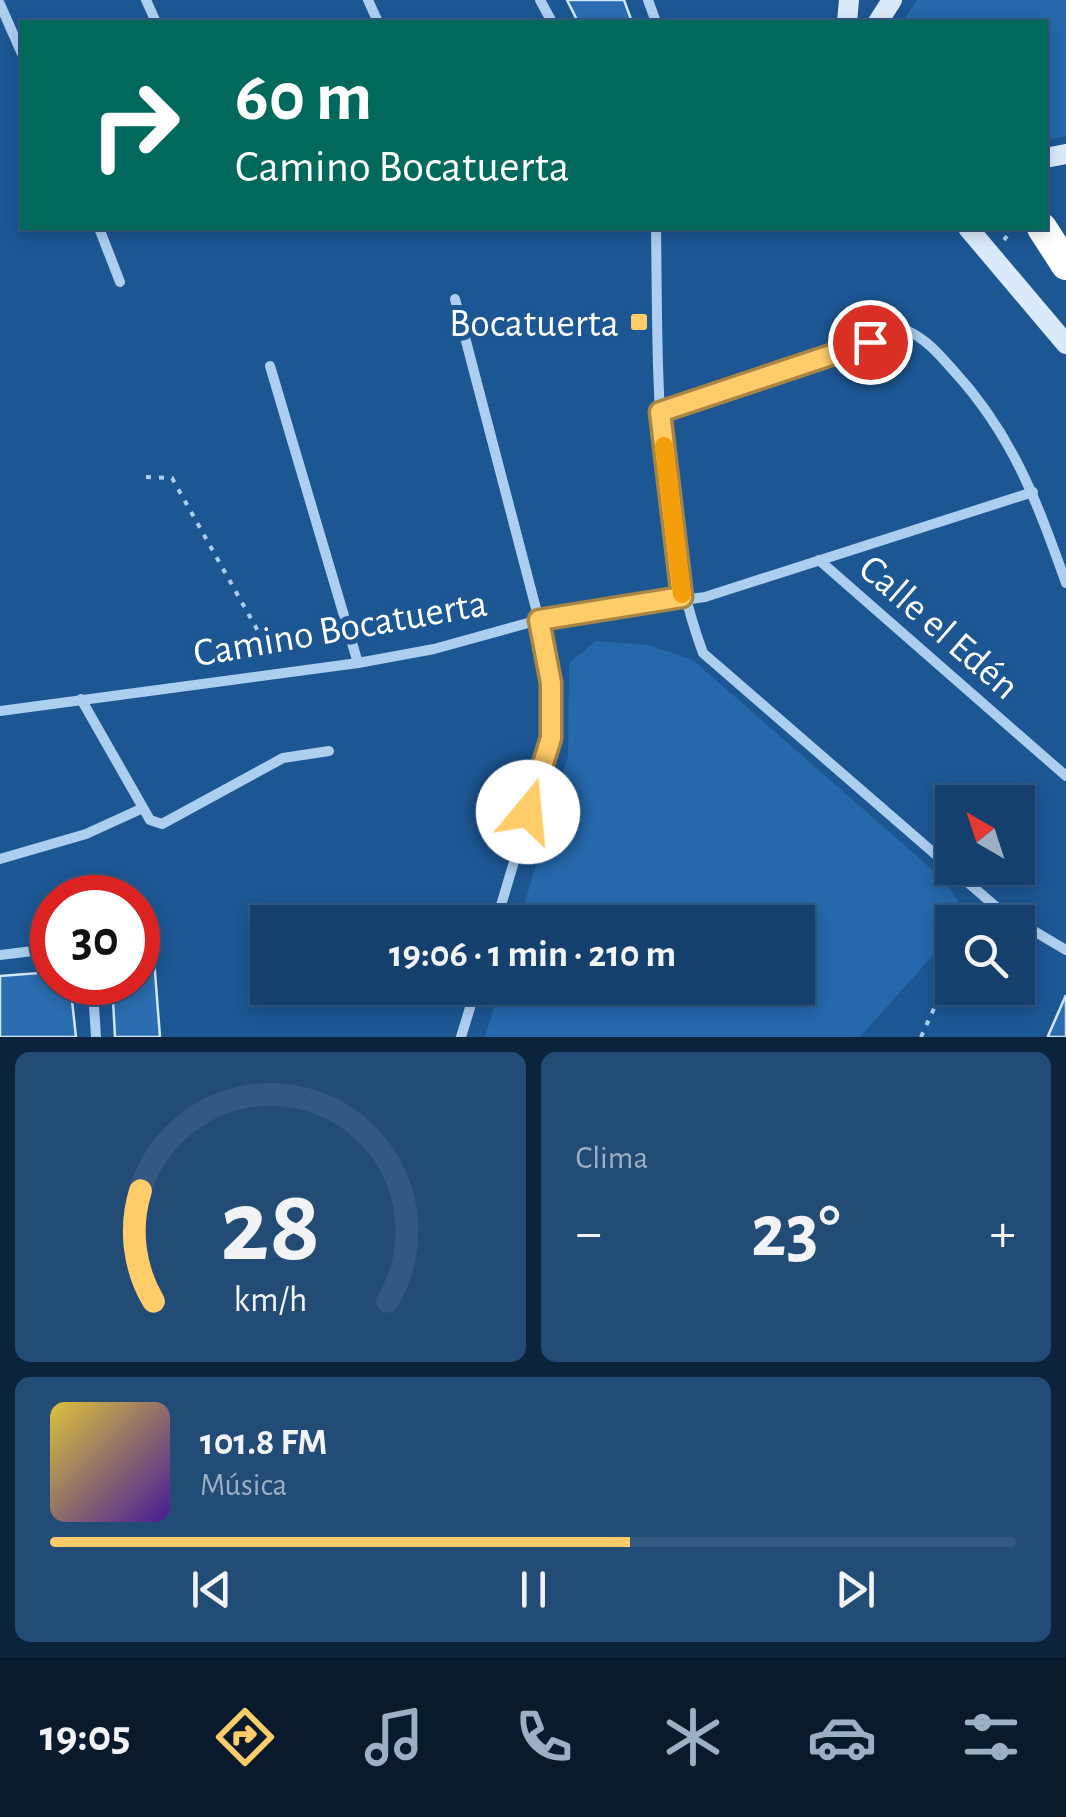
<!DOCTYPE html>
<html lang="es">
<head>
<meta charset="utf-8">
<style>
  :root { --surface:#15406e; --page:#224b76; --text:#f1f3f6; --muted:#9dafc2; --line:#345981; --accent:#ffcc6a }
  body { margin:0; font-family:"Alegreya Sans",sans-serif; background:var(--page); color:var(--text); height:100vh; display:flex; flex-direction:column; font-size:38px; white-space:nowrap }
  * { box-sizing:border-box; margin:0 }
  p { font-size:32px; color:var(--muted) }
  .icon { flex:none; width:55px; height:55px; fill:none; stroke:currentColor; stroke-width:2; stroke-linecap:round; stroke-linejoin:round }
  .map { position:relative; height:1037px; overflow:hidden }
  .side { display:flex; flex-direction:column; gap:15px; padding:15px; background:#0c233c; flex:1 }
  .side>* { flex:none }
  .top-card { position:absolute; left:20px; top:20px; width:1028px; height:210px; border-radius:0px; box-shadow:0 5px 15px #0003,0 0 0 2px var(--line); background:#00695c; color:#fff; overflow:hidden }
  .needle { width:65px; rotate:321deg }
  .fabs { position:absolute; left:935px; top:785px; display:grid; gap:20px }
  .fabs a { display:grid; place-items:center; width:100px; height:100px; border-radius:0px; background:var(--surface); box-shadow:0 5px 15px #0003,0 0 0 2px var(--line); font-size:50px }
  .speed { position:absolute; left:30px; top:875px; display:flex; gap:20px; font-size:50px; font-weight:700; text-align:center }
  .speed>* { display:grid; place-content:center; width:130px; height:130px; border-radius:50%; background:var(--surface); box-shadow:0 5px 15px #0003,0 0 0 2px var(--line); line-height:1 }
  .speed .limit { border:15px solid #d22; background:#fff; color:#111 }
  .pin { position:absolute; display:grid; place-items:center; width:85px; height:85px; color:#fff; margin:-42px; border:5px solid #fff; border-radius:50%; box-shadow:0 2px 10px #0007 }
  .me { position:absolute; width:110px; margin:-55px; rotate:17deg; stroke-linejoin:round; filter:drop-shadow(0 0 8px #0008) }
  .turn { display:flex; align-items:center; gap:35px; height:210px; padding:0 50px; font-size:45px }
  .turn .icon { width:130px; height:130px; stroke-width:2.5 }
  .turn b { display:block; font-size:70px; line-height:85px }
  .big { font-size:75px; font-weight:600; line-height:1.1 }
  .side .card { flex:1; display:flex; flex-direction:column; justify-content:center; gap:15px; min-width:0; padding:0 35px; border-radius:15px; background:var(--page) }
  .side .dial { align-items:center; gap:0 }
  .dial svg { height:260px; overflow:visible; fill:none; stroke:var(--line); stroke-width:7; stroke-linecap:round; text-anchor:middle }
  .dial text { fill:var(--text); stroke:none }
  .song { display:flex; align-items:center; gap:30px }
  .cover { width:120px; height:120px; border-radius:15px; background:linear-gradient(135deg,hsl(50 70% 55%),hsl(260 70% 35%)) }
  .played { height:10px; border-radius:5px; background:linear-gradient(90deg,var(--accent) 60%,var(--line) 60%) }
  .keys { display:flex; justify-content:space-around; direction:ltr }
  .heat { display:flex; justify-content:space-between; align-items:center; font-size:55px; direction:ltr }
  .side .tiles { flex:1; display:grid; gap:15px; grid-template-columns:1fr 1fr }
  .card:last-child { grid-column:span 2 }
  .trip { position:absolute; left:250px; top:905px; width:565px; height:100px; border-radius:0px; background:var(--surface); box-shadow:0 5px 15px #0003,0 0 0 2px var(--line); font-weight:600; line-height:100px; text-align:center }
  .dock { display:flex; height:160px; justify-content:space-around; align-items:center; background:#081a2c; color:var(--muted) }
  .dock .icon { width:70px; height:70px }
  .dock .selected { color:var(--accent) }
  .dock b { font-size:45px; color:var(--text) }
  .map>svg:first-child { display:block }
  .green { fill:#2568ac }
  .building { fill:#2b6db0; stroke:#d3e7fa; stroke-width:2.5 }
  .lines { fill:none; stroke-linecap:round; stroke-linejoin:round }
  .path { stroke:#acceef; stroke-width:4; stroke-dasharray:5 8; stroke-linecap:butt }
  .street { stroke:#acceef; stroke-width:10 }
  .secondary { stroke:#daeafa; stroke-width:20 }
  .highway { stroke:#fff; stroke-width:30 }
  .route-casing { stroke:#a68545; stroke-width:25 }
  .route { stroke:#ffcc6a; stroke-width:18 }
  .slow { stroke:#f59e0b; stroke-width:18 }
  .poi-dot { fill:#ffcc6a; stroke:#1c5693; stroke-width:4 }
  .labels { text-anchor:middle; stroke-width:10; stroke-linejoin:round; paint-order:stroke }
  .poi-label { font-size:40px; fill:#fff; stroke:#1c5693; text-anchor:end }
  .street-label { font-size:40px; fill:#fff; stroke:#1c5693 }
</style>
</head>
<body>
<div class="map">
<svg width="1066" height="1037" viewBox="0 0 1066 1037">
  <rect width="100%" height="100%" fill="#1c5693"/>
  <g class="green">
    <polygon points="917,0 1066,0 1066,136 1045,140 1045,22 903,22"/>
    <polygon points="596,641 649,645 693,660 944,880 968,916 963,922 952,922 952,934 860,1037 485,1037 500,988 798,988 798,922 519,922 568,756 569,663"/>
  </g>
  <g class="building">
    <polygon points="567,0 624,0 632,22 578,22"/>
    <polygon points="154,959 160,1037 115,1037 112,982 138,982 138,961"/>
    <polygon points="52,972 52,982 70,982 76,1037 0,1037 0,976"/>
    <polygon points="1066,995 1066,1037 1049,1037 1048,1036"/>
  </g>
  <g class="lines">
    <g class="path">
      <polyline points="1004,240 1013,228"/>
      <polyline points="146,477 172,478 272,656"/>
      <polyline points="921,1037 952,969"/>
    </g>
    <g class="street">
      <polyline points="146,0 156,22"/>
      <polyline points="368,0 378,22"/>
      <polyline points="540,0 552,22"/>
      <polyline points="648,0 656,22"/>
      <polyline points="0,4 22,54"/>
      <polyline points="99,228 120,282"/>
      <path d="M656 228C658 368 654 520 703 653L1002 912 1066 950"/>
      <polyline points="455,299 539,620 551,683 551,738 496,922"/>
      <polyline points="270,366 358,663"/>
      <path d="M660 412 906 330C926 339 938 353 953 370 1013 435 1037 502 1066 583"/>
      <polyline points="819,560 1066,776"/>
      <polyline points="81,699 150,820 162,824 283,758 329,751"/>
      <polyline points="0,711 358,663 434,649 539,620 705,597 1033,492"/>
      <polyline points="0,859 86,834 143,808"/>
      <polyline points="0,955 41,950"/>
      <polyline points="93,990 96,1037"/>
      <polyline points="461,1037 476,988"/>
    </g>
    <g class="secondary">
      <polyline points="847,22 849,0"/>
      <polyline points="878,22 892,0"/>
      <polyline points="1045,158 1066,154"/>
      <polyline points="968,228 1066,344"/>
    </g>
    <polyline class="highway" points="1042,228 1066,265"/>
  </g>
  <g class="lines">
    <defs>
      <polyline id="route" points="528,812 551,738 551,683 539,620 682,597 660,412 870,342"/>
    </defs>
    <use href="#route" class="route-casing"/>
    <use href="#route" class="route"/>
    <polyline class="slow" points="664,446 682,594"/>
  </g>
  <rect class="poi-dot" x="629" y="312" width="20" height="20" rx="5"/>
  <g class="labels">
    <g class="poi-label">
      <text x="619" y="336">Bocatuerta</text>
    </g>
    <g class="street-label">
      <text transform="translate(940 626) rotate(41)" y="14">Calle el Edén</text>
      <text transform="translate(340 627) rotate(-10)" y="14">Camino Bocatuerta</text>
    </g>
  </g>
</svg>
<div class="fabs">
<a><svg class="needle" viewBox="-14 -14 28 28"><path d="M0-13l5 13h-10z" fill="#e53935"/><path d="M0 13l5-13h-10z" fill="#9dafc2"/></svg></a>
<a><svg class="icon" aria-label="search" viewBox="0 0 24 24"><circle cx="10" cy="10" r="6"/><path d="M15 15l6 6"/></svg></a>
</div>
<div class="speed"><div class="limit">30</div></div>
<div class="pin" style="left:870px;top:342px;background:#d93025"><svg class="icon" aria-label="arrive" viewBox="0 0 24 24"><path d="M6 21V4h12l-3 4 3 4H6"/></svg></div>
<svg class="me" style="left:528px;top:812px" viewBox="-20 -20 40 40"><circle r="19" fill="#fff"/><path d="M0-13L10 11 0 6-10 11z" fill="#ffcc6a"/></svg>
<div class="trip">19:06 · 1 min · 210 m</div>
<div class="top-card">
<div class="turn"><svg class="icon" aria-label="right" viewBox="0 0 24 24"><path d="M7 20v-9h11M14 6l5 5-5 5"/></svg><div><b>60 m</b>Camino Bocatuerta</div></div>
</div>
</div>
<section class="side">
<div class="tiles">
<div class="card dial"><svg viewBox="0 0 100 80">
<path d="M14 69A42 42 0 1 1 86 69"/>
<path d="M14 69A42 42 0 0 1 10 35" stroke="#ffcc6a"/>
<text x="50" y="56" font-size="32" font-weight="700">28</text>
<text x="50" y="72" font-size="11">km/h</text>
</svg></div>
<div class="card"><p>Clima</p>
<div class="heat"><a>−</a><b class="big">23°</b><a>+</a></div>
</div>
<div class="card">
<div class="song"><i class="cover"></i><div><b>101.8 FM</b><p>Música</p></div></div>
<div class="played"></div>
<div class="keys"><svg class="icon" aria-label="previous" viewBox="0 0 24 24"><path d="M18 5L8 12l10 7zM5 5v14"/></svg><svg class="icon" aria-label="pause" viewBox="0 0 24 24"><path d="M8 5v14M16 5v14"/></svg><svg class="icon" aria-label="next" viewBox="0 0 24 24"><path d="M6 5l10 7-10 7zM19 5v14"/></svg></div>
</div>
</div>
</section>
<nav class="dock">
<b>19:05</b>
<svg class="icon selected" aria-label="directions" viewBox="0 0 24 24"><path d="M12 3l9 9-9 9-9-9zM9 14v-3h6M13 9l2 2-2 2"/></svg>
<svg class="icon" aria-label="music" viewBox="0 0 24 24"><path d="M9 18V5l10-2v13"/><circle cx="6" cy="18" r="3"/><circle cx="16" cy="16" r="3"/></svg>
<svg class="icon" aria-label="phone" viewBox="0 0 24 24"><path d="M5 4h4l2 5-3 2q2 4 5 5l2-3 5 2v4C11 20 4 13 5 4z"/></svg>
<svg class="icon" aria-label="climate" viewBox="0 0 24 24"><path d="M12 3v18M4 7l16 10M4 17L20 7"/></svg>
<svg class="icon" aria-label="car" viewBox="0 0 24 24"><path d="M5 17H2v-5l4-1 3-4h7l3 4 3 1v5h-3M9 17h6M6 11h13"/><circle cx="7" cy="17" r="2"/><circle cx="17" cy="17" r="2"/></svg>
<svg class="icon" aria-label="filters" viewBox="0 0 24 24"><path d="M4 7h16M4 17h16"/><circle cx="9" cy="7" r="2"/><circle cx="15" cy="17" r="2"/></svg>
</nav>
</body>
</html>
